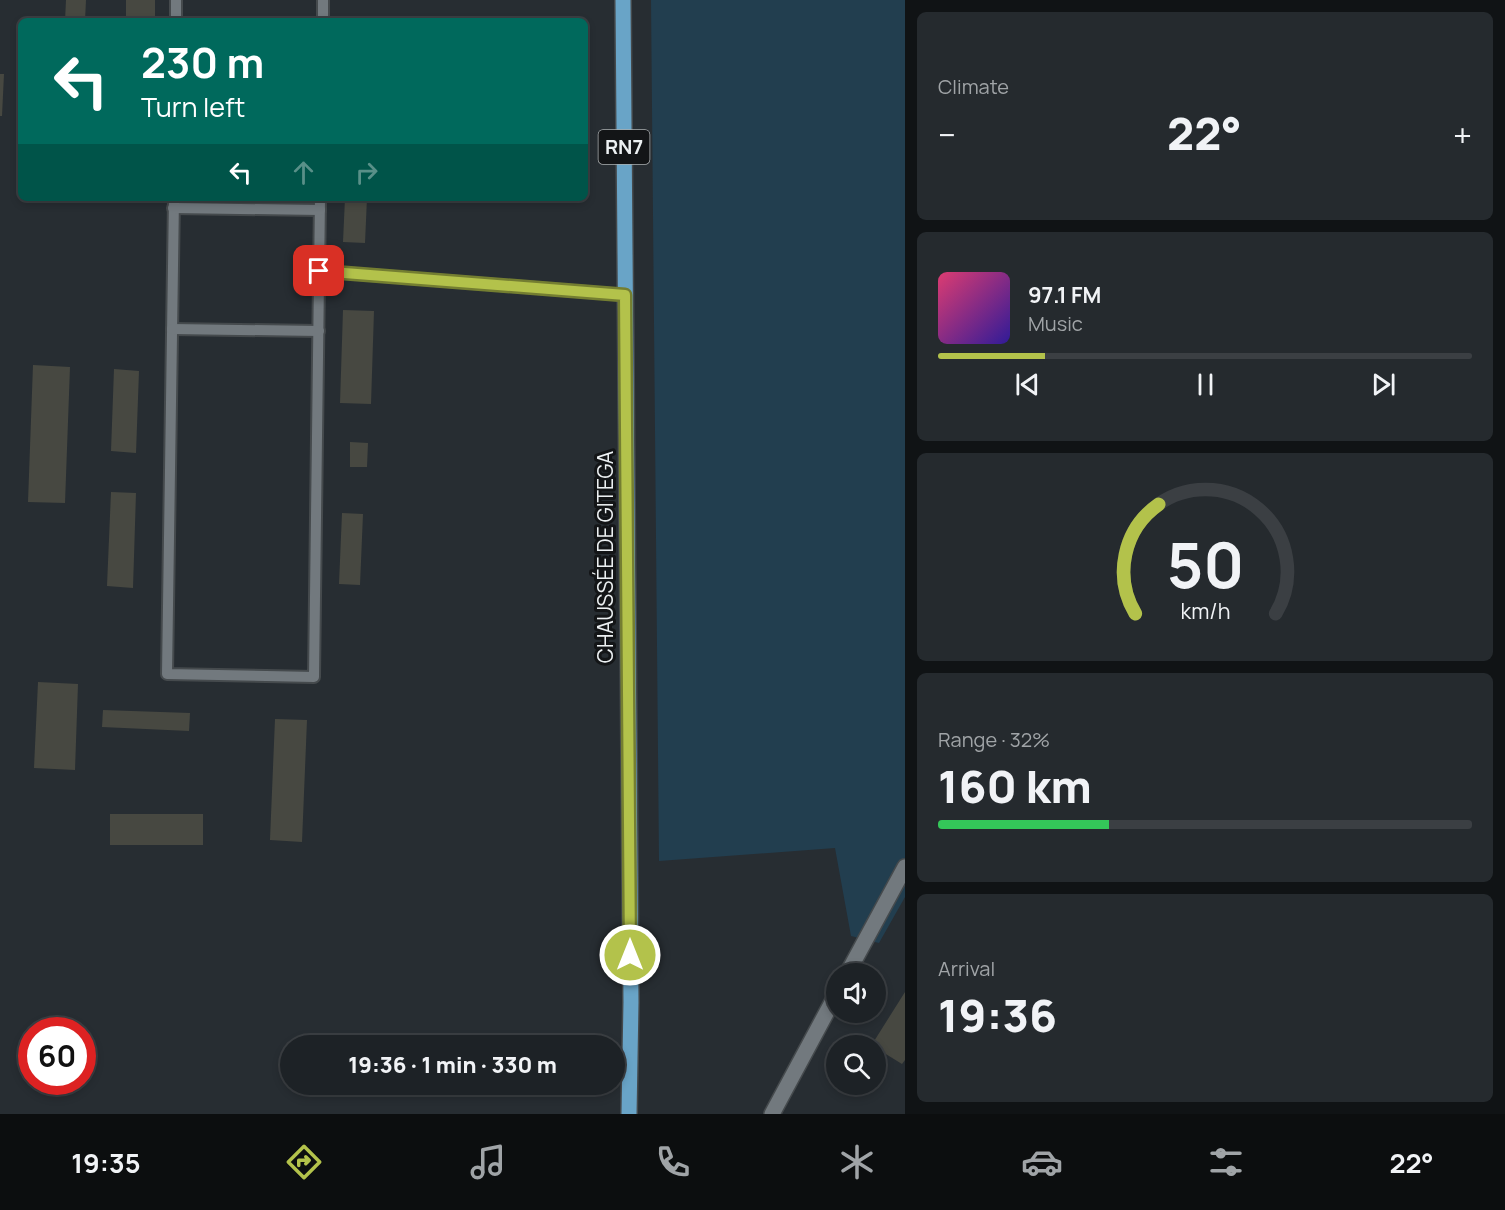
<!DOCTYPE html>
<html lang="en">
<head>
<meta charset="utf-8">
<style>
  :root { --surface:#1d2226; --page:#252a2e; --text:#f1f3f6; --muted:#a0a4a7; --line:#3b3f43; --accent:#b3c24b }
  body { margin:0; font-family:Manrope,sans-serif; background:var(--page); color:var(--text); height:100vh; display:flex; flex-direction:column; font-size:22px; white-space:nowrap }
  * { box-sizing:border-box; margin:0 }
  p { font-size:20px; color:var(--muted) }
  .icon { flex:none; width:33px; height:33px; fill:none; stroke:currentColor; stroke-width:2; stroke-linecap:round; stroke-linejoin:round }
  .map { position:relative; flex:1; overflow:hidden }
  .details { display:flex; flex-direction:column; gap:12px; padding:12px; background:#101315; width:600px }
  .details>* { flex:none }
  .banner { position:absolute; left:18px; top:18px; width:570px; height:183px; border-radius:9px; box-shadow:0 3px 9px #0003,0 0 0 2px var(--line); background:#00695c; color:#fff; overflow:hidden }
  .tools { position:absolute; left:826px; top:963px; display:grid; gap:12px }
  .tools a { display:grid; place-items:center; width:60px; height:60px; border-radius:50%; background:var(--surface); box-shadow:0 3px 9px #0003,0 0 0 2px var(--line); font-size:30px }
  .speed { position:absolute; left:18px; top:1017px; display:flex; gap:12px; font-size:30px; font-weight:700; text-align:center }
  .speed>* { display:grid; place-content:center; width:78px; height:78px; border-radius:50%; background:var(--surface); box-shadow:0 3px 9px #0003,0 0 0 2px var(--line); line-height:1 }
  .speed .limit { border:9px solid #d22; background:#fff; color:#111 }
  .pin { position:absolute; display:grid; place-items:center; width:51px; height:51px; color:#fff; margin:-26px; border-radius:12px; box-shadow:0 3px 9px #0006 }
  .me { position:absolute; width:66px; margin:-33px; rotate:0deg; stroke-linejoin:round; filter:drop-shadow(0 0 4px #0008) }
  .turn { display:flex; align-items:center; gap:21px; height:126px; padding:0 24px; font-size:27px }
  .turn .icon { width:78px; height:78px; stroke-width:2.5 }
  .turn b { display:block; font-size:42px; line-height:51px }
  .lanes { display:flex; align-items:center; height:57px; padding:0 24px; background:#0003; justify-content:center; gap:30px; direction:ltr }
  .lanes .off { opacity:.35 }
  .big { font-size:45px; font-weight:800; line-height:1.1 }
  .details .widget { flex:1; display:flex; flex-direction:column; justify-content:center; gap:9px; min-width:0; padding:0 21px; border-radius:9px; background:var(--page) }
  .details .dial { align-items:center; gap:0 }
  .dial svg { height:156px; overflow:visible; fill:none; stroke:var(--line); stroke-width:7; stroke-linecap:round; text-anchor:middle }
  .dial text { fill:var(--text); stroke:none }
  .song { display:flex; align-items:center; gap:18px }
  .cover { width:72px; height:72px; border-radius:9px; background:linear-gradient(135deg,hsl(340 70% 55%),hsl(250 70% 35%)) }
  .played { height:6px; border-radius:3px; background:linear-gradient(90deg,var(--accent) 20%,var(--line) 20%) }
  .keys { display:flex; justify-content:space-around; direction:ltr }
  .heat { display:flex; justify-content:space-between; align-items:center; font-size:33px; direction:ltr }
  .charge { height:9px; border-radius:4px; background:linear-gradient(90deg,#34c759 32%,var(--line) 0) }
  .trip { position:absolute; left:280px; top:1035px; width:345px; height:60px; border-radius:30px; background:var(--surface); box-shadow:0 3px 9px #0003,0 0 0 2px var(--line); font-weight:800; line-height:60px; text-align:center }
  .tabs { display:flex; height:96px; justify-content:space-around; align-items:center; background:#0c0e0f; color:var(--muted) }
  .tabs .icon { width:42px; height:42px }
  .tabs .on { color:var(--accent) }
  .tabs b { font-size:27px; color:var(--text) }
  main { display:flex; flex:1; min-height:0 }
  .map>svg:first-child { display:block }
  .green { fill:#223e4f }
  .building { fill:#474841 }
  .lines { fill:none; stroke-linecap:round; stroke-linejoin:round }
  .lane-casing { stroke:#454a4d; stroke-width:14 }
  .street-casing { stroke:#454a4d; stroke-width:18 }
  .primary-casing { stroke:#454a4d; stroke-width:18 }
  .lane { stroke:#72797e; stroke-width:10 }
  .street { stroke:#72797e; stroke-width:15 }
  .primary { stroke:#69a4c7; stroke-width:15 }
  .route-casing { stroke:#747e31; stroke-width:15 }
  .route { stroke:#b3c24b; stroke-width:10 }
  .labels { text-anchor:middle; stroke-width:6; stroke-linejoin:round; paint-order:stroke }
  .shield { fill:#131517; stroke:#abaeb0; stroke-width:1.5 }
  .shield-label { font-size:20px; font-weight:bold; fill:#ecf0f2 }
  .street-label { font-size:21px; fill:#ecf0f2; stroke:#131517 }
</style>
</head>
<body>
<main>
<div class="map">
<svg width="905" height="1114" viewBox="0 0 905 1114">
  <rect width="100%" height="100%" fill="#272d32"/>
  <polygon class="green" points="651,0 905,0 905,897 879,943 851,936 835,848 659,861"/>
  <g class="building">
    <polygon points="66,0 86,0 85,21 65,21"/>
    <rect x="126" y="0" width="29" height="21"/>
    <polygon points="0,74 4,74 2,116 0,116"/>
    <polygon points="345,198 367,198 365,243 343,242"/>
    <polygon points="343,310 374,311 371,404 340,403"/>
    <polygon points="33,365 70,367 65,503 28,502"/>
    <polygon points="114,369 139,371 136,453 111,451"/>
    <polygon points="350,442 368,443 367,467 350,467"/>
    <polygon points="111,492 136,493 133,588 107,586"/>
    <polygon points="342,513 363,514 360,585 339,584"/>
    <polygon points="38,682 78,684 75,770 34,768"/>
    <polygon points="103,710 190,713 189,731 102,727"/>
    <polygon points="275,719 307,720 302,842 270,840"/>
    <rect x="110" y="814" width="93" height="31"/>
    <polygon points="905,992 905,1060 902,1064 876,1048 876,1046 871,1046"/>
  </g>
  <g class="lines">
    <defs>
      <g id="lane">
        <polyline points="176,21 176,0"/>
        <polyline points="323,21 323,0"/>
        <polyline points="174,198 167,674 314,677 320,198"/>
        <polyline points="173,208 320,210"/>
        <polyline points="319,271 625,295"/>
        <polyline points="172,329 319,331"/>
      </g>
      <g id="street">
        <polyline points="847,974 905,867"/>
        <polyline points="772,1114 837,993"/>
      </g>
      <polyline id="primary" points="623,0 631,1002 629,1114"/>
    </defs>
    <use href="#lane" class="lane-casing"/>
    <use href="#street" class="street-casing"/>
    <use href="#primary" class="primary-casing"/>
    <use href="#lane" class="lane"/>
    <use href="#street" class="street"/>
    <use href="#primary" class="primary"/>
  </g>
  <g class="lines">
    <defs>
      <polyline id="route" points="319,271 625,295 630,955"/>
    </defs>
    <use href="#route" class="route-casing"/>
    <use href="#route" class="route"/>
  </g>
  <g class="labels">
    <rect class="shield" x="598.5" y="130" width="51" height="34" rx="4.5"/>
    <g class="shield-label">
      <text x="624" y="154">RN7</text>
    </g>
    <g class="street-label">
      <text transform="translate(606 557) rotate(-90)" y="7">CHAUSSÉE DE GITEGA</text>
    </g>
  </g>
</svg>
<div class="tools">
<a><svg class="icon" aria-label="sound" viewBox="0 0 24 24"><path d="M4 9h4l5-4v14l-5-4H4zM17 9q2 3 0 6"/></svg></a>
<a><svg class="icon" aria-label="search" viewBox="0 0 24 24"><circle cx="10" cy="10" r="6"/><path d="M15 15l6 6"/></svg></a>
</div>
<div class="speed"><div class="limit">60</div></div>
<div class="pin" style="left:319px;top:271px;background:#d93025"><svg class="icon" aria-label="arrive" viewBox="0 0 24 24"><path d="M6 21V4h12l-3 4 3 4H6"/></svg></div>
<svg class="me" style="left:630px;top:955px" viewBox="-20 -20 40 40"><circle r="17" fill="#b3c24b" stroke="#fff" stroke-width="3"/><path d="M0-11L8 9 0 5-8 9z" fill="#fff"/></svg>
<div class="trip">19:36 · 1 min · 330 m</div>
<div class="banner">
<div class="turn"><svg class="icon" aria-label="left" viewBox="0 0 24 24"><path d="M17 20v-9H6M10 6l-5 5 5 5"/></svg><div><b>230 m</b>Turn left</div></div>
<div class="lanes"><svg class="icon" aria-label="left" viewBox="0 0 24 24"><path d="M17 20v-9H6M10 6l-5 5 5 5"/></svg><svg class="icon off" aria-label="ahead" viewBox="0 0 24 24"><path d="M12 20V5M6 11l6-6 6 6"/></svg><svg class="icon off" aria-label="right" viewBox="0 0 24 24"><path d="M7 20v-9h11M14 6l5 5-5 5"/></svg></div>
</div>
</div>
<section class="details">
<div class="widget"><p>Climate</p>
<div class="heat"><a>−</a><b class="big">22°</b><a>+</a></div>
</div>
<div class="widget">
<div class="song"><i class="cover"></i><div><b>97.1 FM</b><p>Music</p></div></div>
<div class="played"></div>
<div class="keys"><svg class="icon" aria-label="previous" viewBox="0 0 24 24"><path d="M18 5L8 12l10 7zM5 5v14"/></svg><svg class="icon" aria-label="pause" viewBox="0 0 24 24"><path d="M8 5v14M16 5v14"/></svg><svg class="icon" aria-label="next" viewBox="0 0 24 24"><path d="M6 5l10 7-10 7zM19 5v14"/></svg></div>
</div>
<div class="widget dial"><svg viewBox="0 0 100 80">
<path d="M14 69A42 42 0 1 1 86 69"/>
<path d="M14 69A42 42 0 0 1 26 13" stroke="#b3c24b"/>
<text x="50" y="56" font-size="32" font-weight="700">50</text>
<text x="50" y="72" font-size="11">km/h</text>
</svg></div>
<div class="widget"><p>Range · 32%</p><b class="big">160 km</b><div class="charge"></div></div>
<div class="widget"><p>Arrival</p><b class="big">19:36</b></div>
</section>
</main>
<nav class="tabs">
<b>19:35</b>
<svg class="icon on" aria-label="directions" viewBox="0 0 24 24"><path d="M12 3l9 9-9 9-9-9zM9 14v-3h6M13 9l2 2-2 2"/></svg>
<svg class="icon" aria-label="music" viewBox="0 0 24 24"><path d="M9 18V5l10-2v13"/><circle cx="6" cy="18" r="3"/><circle cx="16" cy="16" r="3"/></svg>
<svg class="icon" aria-label="phone" viewBox="0 0 24 24"><path d="M5 4h4l2 5-3 2q2 4 5 5l2-3 5 2v4C11 20 4 13 5 4z"/></svg>
<svg class="icon" aria-label="climate" viewBox="0 0 24 24"><path d="M12 3v18M4 7l16 10M4 17L20 7"/></svg>
<svg class="icon" aria-label="car" viewBox="0 0 24 24"><path d="M5 17H2v-5l4-1 3-4h7l3 4 3 1v5h-3M9 17h6M6 11h13"/><circle cx="7" cy="17" r="2"/><circle cx="17" cy="17" r="2"/></svg>
<svg class="icon" aria-label="filters" viewBox="0 0 24 24"><path d="M4 7h16M4 17h16"/><circle cx="9" cy="7" r="2"/><circle cx="15" cy="17" r="2"/></svg>
<b>22°</b>
</nav>
</body>
</html>
